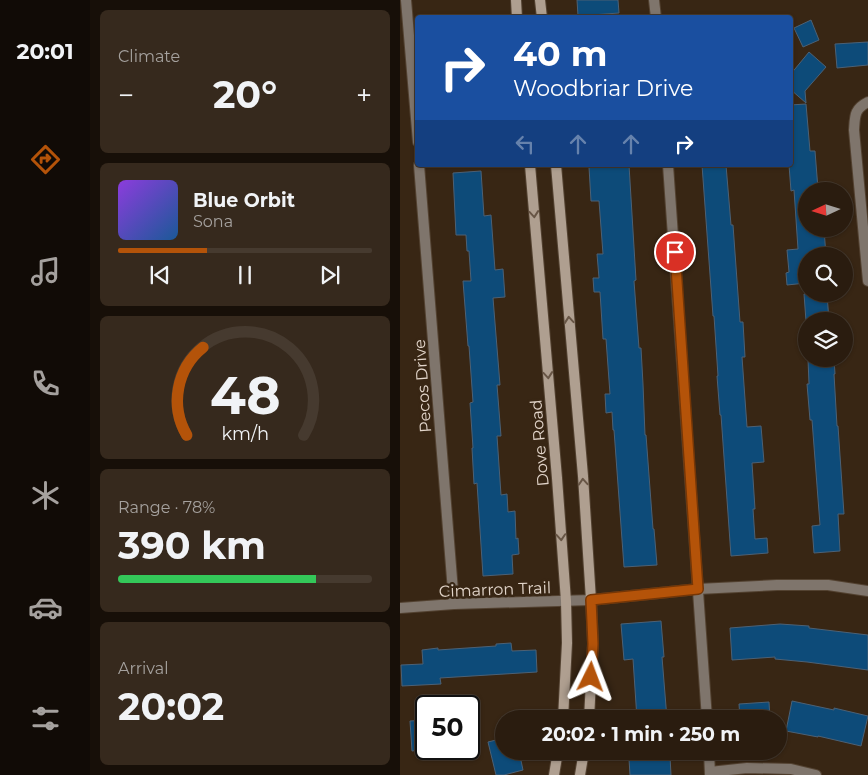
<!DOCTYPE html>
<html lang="en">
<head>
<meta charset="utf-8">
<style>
  :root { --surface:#2a1c0f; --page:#36291d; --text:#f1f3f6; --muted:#a5a19e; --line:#463a2f; --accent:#b45309 }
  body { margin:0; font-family:Montserrat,sans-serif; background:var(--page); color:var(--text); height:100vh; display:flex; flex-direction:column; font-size:19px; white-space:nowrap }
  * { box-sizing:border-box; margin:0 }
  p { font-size:16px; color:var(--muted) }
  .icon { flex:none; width:28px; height:28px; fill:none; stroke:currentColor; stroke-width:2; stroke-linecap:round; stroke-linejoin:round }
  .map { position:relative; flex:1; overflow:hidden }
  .sheet { display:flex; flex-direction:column; gap:10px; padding:10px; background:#170f08; width:310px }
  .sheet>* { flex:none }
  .top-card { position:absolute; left:15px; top:15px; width:378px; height:152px; border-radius:5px; box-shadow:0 1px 4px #0004,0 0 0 1px var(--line); background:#1a4fa0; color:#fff; overflow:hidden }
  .needle { width:32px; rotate:266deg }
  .controls { position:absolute; left:398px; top:182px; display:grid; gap:10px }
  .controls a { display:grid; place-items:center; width:55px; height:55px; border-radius:50%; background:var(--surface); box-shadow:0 1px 4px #0004,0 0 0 1px var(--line); font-size:25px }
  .speed { position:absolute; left:15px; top:695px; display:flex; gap:10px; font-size:25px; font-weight:700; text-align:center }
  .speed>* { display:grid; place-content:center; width:65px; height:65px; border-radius:50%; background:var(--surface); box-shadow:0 1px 4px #0004,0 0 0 1px var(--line); line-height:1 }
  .speed .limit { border:2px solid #111; border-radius:8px; background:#fff; color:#111 }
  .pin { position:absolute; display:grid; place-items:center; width:42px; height:42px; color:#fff; margin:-21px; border:2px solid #fff; border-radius:50%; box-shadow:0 1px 5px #0007 }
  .me { position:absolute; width:55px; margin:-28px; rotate:3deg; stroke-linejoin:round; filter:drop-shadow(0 0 4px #0008) }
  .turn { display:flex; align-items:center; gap:18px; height:105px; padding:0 15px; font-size:22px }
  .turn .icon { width:65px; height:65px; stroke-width:2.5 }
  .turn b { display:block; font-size:35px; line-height:42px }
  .lanes { display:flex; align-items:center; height:48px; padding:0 15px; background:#0003; justify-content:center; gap:25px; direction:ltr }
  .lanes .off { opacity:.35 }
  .big { font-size:38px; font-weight:700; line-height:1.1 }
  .sheet .tile { flex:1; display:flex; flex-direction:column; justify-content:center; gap:8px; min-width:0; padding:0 18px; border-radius:8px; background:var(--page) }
  .sheet .dial { align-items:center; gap:0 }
  .dial svg { height:130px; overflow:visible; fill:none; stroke:var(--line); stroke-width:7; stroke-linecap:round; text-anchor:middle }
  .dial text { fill:var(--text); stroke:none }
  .song { display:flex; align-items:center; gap:15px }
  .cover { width:60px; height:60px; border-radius:8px; background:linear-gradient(135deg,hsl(270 70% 55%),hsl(210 70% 35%)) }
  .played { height:5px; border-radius:2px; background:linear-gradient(90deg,var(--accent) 35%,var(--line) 35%) }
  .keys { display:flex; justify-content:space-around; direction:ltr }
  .heat { display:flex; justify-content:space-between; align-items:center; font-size:28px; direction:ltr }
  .charge { height:8px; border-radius:4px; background:linear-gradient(90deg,#34c759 78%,var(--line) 0) }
  .trip { position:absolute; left:95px; top:710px; width:292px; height:50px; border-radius:25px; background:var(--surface); box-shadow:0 1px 4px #0004,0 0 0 1px var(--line); font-weight:700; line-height:50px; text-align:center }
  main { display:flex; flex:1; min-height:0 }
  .tab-bar { display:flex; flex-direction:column; width:90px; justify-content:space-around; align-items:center; background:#110b06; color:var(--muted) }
  .tab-bar .icon { width:35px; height:35px }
  .tab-bar .current { color:var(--accent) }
  .tab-bar b { font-size:22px; color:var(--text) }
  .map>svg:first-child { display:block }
  .building { fill:#0d4b79; stroke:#4c6175 }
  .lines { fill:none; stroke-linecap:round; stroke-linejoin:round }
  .minor-casing { stroke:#534231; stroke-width:12 }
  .secondary-casing { stroke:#534231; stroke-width:12 }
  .minor { stroke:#7f756c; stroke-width:10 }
  .secondary { stroke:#af9f90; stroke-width:10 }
  .oneway { stroke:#685646 }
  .route-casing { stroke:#753606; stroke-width:12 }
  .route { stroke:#b45309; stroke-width:9 }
  .labels { text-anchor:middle; stroke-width:5; stroke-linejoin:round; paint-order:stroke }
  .street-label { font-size:16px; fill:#e2d5ca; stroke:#382614 }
</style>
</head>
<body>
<main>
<nav class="tab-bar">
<b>20:01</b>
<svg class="icon current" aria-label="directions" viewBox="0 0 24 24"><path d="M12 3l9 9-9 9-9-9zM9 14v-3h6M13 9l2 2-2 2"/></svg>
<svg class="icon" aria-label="music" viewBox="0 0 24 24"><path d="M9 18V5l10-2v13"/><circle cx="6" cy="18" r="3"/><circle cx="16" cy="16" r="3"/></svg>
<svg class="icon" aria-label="phone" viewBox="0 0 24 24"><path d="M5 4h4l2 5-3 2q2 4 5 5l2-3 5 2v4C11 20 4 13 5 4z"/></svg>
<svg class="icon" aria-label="climate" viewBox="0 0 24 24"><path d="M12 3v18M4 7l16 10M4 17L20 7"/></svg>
<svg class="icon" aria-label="car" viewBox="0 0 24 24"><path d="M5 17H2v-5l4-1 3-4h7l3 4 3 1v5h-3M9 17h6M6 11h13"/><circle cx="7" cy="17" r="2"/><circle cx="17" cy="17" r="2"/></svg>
<svg class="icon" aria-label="filters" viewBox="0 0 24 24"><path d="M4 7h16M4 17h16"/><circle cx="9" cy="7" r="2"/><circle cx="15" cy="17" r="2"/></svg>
</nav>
<section class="sheet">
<div class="tile"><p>Climate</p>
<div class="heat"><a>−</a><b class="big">20°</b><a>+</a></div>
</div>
<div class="tile">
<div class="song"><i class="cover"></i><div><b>Blue Orbit</b><p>Sona</p></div></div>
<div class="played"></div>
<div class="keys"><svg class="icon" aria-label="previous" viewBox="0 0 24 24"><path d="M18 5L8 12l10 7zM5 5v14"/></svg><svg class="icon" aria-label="pause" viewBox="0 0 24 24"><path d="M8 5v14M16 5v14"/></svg><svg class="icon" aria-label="next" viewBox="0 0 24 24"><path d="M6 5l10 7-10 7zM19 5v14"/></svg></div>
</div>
<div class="tile dial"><svg viewBox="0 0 100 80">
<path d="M14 69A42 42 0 1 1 86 69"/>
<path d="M14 69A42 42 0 0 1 24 15" stroke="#b45309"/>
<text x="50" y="56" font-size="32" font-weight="700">48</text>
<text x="50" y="72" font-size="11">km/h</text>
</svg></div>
<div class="tile"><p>Range · 78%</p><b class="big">390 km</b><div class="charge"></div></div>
<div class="tile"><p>Arrival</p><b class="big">20:02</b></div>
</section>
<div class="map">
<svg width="468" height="775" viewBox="0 0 468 775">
  <rect width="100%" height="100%" fill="#382614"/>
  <g class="building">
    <polygon points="177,0 218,0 219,13 178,16"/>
    <polygon points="411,20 419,40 403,47 394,28"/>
    <polygon points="468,42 468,65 437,68 435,44"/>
    <polygon points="409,52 426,67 405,91 406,103 390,89 390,75"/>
    <polygon points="406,104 410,151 415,151 418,189 406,190 406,229 424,229 426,256 406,256 406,283 387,285 386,273 389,272 387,250 398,249 394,190 391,191 389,165 390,105"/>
    <polygon points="229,165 236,280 234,281 239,348 241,348 243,384 245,435 246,435 253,529 254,529 257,565 224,567 214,430 213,430 212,412 206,413 205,394 210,394 206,339 203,339 200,292 194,292 193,278 199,278 197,254 203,254 199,201 191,201 189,167"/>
    <polygon points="302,165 326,165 331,225 333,225 340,322 343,322 345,357 342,357 347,427 361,426 364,462 352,463 355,509 353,509 355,539 367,538 368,553 331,556 321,415 320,415 317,376 318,376 314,316 313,316"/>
    <polygon points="81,171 84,216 91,215 95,270 103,269 105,297 93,298 100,385 97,385 101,436 97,436 101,495 107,494 108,512 115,511 116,539 118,538 119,554 112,555 113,574 83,576 77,483 74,484 72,448 73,448 70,403 73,402 69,346 68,346 63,281 71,281 69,251 67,251 66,235 56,235 53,173"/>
    <polygon points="404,294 427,294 429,321 406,321"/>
    <polygon points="408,359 434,359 435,374 434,374 437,426 438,426 444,514 438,514 440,551 414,553 412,526 420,525 412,420 410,420 407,384 409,384"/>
    <polygon points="261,621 264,657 262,657 267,719 237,719 233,659 224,660 221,624"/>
    <polygon points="380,624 409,626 409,628 468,635 468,670 407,662 375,659 375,657 332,660 330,628"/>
    <polygon points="111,643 112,651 136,650 137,672 40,678 41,684 2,686 1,665 23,664 22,650 38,648 38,650 96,646 96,644"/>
    <polygon points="392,701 434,710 434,708 468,716 461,746 418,736 418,737 386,731"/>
    <polygon points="369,702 370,719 340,719 339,704"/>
    <polygon points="26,720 26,749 12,751 10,721"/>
    <polygon points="104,738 104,751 119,751 123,770 104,775 96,775 88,742"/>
    <polygon points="270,756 271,775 230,775 229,759"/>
  </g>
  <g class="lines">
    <defs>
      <g id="minor">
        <polyline points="6,0 18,142"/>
        <polyline points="254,0 256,18"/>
        <path d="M468 102C454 109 455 116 454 130L468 281"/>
        <polyline points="19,165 54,604"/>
        <polyline points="268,165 307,719"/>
        <polyline points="0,608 54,604 191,600 298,589 377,585 428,585 468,591"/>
        <polyline points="309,751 310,775"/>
        <polyline points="310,772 347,768 391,769 416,775"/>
      </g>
      <g id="secondary">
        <polyline points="116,0 117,18"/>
        <polyline points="140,0 142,18"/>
        <polyline points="130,165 157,478 166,601 167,643 163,719"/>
        <polyline points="156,165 183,476 191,600 193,643 189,719"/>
        <polyline points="154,775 158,751"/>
        <polyline points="180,775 184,751"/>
      </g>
    </defs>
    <use href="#minor" class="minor-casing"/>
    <use href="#secondary" class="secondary-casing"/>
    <use href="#minor" class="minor"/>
    <use href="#secondary" class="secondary"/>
  </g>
  <defs><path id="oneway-chevron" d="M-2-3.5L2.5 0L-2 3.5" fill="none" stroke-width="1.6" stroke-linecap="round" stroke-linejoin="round" transform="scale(1.25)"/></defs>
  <g class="oneway">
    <use href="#oneway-chevron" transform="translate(134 214) rotate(85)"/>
    <use href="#oneway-chevron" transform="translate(169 320) rotate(-95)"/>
    <use href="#oneway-chevron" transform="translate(148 375) rotate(85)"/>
    <use href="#oneway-chevron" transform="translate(183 482) rotate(-94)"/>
    <use href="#oneway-chevron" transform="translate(161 537) rotate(86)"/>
  </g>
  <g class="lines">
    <defs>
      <polyline id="route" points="191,677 193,644 191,600 298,589 275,252"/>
    </defs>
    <use href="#route" class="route-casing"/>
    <use href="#route" class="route"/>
  </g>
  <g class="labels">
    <g class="street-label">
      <text transform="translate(22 386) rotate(-94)" y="6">Pecos Drive</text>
      <text transform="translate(139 443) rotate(-95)" y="6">Dove Road</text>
      <text transform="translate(95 589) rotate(-2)" y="6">Cimarron Trail</text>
    </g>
  </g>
</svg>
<div class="controls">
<a><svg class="needle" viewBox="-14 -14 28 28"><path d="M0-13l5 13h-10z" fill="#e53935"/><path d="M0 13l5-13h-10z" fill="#a5a19e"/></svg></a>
<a><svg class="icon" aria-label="search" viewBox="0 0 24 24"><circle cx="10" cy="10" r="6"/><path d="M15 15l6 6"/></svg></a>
<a><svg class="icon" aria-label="layers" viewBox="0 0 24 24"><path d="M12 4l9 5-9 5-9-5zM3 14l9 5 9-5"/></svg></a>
</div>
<div class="speed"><div class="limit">50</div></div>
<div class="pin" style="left:275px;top:252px;background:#d93025"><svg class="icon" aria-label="arrive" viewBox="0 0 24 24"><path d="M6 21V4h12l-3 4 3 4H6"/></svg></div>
<svg class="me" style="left:191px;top:677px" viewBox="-20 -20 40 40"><path d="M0-17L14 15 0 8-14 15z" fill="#b45309" stroke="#fff" stroke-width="4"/></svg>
<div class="trip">20:02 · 1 min · 250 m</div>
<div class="top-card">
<div class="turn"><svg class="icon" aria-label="right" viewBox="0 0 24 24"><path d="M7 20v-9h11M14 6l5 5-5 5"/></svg><div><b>40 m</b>Woodbriar Drive</div></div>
<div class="lanes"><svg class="icon off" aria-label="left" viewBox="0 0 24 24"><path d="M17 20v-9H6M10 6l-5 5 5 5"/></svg><svg class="icon off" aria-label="ahead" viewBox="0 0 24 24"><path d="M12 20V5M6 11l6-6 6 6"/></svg><svg class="icon off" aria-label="ahead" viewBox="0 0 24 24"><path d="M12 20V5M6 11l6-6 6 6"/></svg><svg class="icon" aria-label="right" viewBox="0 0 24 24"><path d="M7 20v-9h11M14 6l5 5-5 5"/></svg></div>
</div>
</div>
</main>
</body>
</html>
